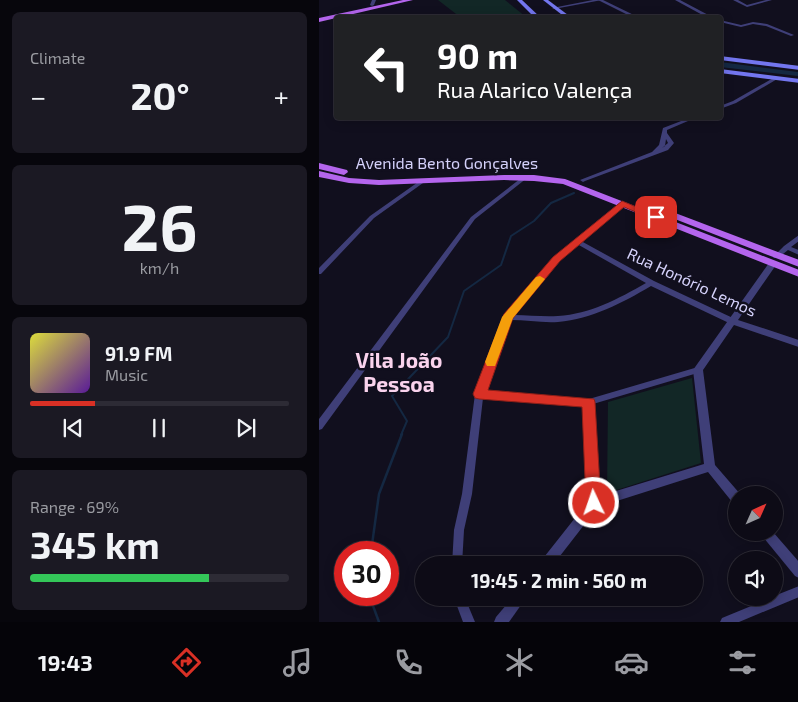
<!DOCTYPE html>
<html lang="en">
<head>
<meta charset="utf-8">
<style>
  :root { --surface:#0d0b16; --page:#1b1923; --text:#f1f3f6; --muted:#9a9ba1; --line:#2d2b35; --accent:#d93025 }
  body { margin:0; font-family:"Exo 2",sans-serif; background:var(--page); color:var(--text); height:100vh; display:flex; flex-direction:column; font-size:19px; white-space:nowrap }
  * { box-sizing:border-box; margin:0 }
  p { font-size:16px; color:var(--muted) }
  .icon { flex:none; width:28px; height:28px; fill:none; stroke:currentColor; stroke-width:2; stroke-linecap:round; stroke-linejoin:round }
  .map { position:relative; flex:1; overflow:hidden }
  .panel { display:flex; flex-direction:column; gap:12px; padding:12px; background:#07060c; width:319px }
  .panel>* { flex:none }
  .top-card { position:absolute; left:15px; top:15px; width:389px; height:105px; border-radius:5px; box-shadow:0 2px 12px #0003,0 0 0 1px var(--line); background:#202124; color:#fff; overflow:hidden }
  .needle { width:32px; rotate:45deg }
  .controls { position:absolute; left:409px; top:486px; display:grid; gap:10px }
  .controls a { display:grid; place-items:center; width:55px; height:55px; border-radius:50%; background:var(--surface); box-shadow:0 2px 12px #0003,0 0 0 1px var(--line); font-size:25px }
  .speed { position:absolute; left:15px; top:541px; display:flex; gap:10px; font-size:25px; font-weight:700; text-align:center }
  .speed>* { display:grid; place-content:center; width:65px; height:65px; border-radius:50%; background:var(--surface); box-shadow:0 2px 12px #0003,0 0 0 1px var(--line); line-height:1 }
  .speed .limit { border:8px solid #d22; background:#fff; color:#111 }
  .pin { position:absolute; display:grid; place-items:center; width:42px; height:42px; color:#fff; margin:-21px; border-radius:10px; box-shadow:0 2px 8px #0006 }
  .me { position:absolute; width:55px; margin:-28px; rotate:357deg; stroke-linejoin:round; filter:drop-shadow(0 0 4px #0008) }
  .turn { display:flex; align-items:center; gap:18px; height:105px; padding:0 20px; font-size:22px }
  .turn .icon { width:65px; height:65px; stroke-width:2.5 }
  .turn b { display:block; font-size:35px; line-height:42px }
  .big { font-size:38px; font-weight:700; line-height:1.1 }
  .panel .card { flex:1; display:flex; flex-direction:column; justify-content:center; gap:8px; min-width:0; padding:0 18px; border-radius:8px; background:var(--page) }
  .panel .dial { align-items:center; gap:0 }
  .dial b { font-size:65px; line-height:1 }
  .song { display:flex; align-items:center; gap:15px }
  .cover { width:60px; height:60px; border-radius:8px; background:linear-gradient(135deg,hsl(60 70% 55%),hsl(270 70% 35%)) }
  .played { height:5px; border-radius:2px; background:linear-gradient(90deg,var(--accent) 25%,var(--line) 25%) }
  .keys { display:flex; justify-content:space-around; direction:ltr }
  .heat { display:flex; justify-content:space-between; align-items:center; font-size:28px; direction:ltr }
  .charge { height:8px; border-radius:4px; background:linear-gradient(90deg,#34c759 69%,var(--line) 0) }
  .trip { position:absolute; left:96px; top:556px; width:288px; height:50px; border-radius:25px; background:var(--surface); box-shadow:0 2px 12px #0003,0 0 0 1px var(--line); font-weight:700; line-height:50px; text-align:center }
  .tab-bar { display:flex; height:80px; justify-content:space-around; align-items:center; background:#050409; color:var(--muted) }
  .tab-bar .icon { width:35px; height:35px }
  .tab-bar .active { color:var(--accent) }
  .tab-bar b { font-size:22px; color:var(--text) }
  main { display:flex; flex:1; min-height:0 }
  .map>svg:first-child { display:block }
  .green { fill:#122726 }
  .water { fill:#142842 }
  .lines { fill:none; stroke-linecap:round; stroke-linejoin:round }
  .stream-far1 { stroke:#142842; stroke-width:2 }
  .stream { stroke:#142842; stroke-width:2.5 }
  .minor { fill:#3f3f78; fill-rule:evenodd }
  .tertiary { fill:#3f3f78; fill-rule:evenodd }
  .secondary { fill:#7376ef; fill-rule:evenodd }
  .primary { fill:#b465ed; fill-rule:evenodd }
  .route { fill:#d93025; stroke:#8d1f18 }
  .slow { fill:#f59e0b }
  .labels { text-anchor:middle; stroke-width:5; stroke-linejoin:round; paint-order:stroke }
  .street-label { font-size:16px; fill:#d4d1fa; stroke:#110f1e }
  .district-label { font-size:21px; font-weight:bold; fill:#fad3ed; stroke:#110f1e }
</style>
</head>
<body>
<main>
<section class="panel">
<div class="card"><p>Climate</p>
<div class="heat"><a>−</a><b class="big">20°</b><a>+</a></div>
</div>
<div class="card dial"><b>26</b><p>km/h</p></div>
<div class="card">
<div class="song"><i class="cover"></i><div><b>91.9 FM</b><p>Music</p></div></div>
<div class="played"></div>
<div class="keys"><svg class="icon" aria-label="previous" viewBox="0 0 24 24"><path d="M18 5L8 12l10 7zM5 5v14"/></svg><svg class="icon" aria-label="pause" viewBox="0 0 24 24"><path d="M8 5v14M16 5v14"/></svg><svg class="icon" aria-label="next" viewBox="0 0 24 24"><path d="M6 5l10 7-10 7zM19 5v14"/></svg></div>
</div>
<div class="card"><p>Range · 69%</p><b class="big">345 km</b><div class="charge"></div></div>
</section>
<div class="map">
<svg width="480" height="622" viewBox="0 0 480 622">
  <rect width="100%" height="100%" fill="#110f1e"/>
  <g class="green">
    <polygon points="119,0 186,0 207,17 141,17"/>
    <polygon points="373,378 382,463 288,493 289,402"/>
  </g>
  <polygon class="water" points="401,62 479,72 479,76 401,67"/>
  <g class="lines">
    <polyline class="stream-far1" points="82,435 88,421 73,396 129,337 145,291 182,265 192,236 215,221 232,203 255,193"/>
    <g class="stream">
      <polyline points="52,552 60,494 83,434"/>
      <polyline points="50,595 60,622"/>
    </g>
    <g class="minor">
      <polygon points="53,0 57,0 55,5 53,6 51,5"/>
      <polygon points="279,0 284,0 321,18 315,18"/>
      <polygon points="356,0 361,0 395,18 389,18"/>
      <polygon points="414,0 419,0 428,5 447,0 453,0 428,7"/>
      <polygon points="401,20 422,25 434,22 448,24 475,35 472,36 447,26 434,24 422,27 401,22"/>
      <polygon points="456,77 460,78 417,103 401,109 401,106 414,101"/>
      <path d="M370 118H376L348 130V133L355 143 349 150 266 181 264 182 261 180 333 152 340 145 344 128ZM347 139 349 143 343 148 346 146Z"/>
      <polygon points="206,175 209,177 208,178 156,219 3,429 0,430 0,419 152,217"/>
      <polygon points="102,180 104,181 104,183 55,218 2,274 0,274 0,268 51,216"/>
      <path d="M303 201 306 203 305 204 262 241 335 281 416 319 417 321 413 324 410 323 332 286C303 303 273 319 239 322 223 323 207 320 192 320L165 391 270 399 379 367 382 368 383 370 382 372 274 404 280 503 279 506 275 507 271 506 270 503 266 405 164 398 153 494 145 530 143 565H133L135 530 143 494 156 394 185 317 235 258 255 240ZM258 244 327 283C299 299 271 314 239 316 224 317 210 315 195 315L239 260Z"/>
      <polygon points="480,235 480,241 472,247 480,250 480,255 469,250 459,258 455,258 454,257 465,246"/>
      <polygon points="480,586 480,597 420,622 401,622 403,618 452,598 455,598 455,596"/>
      <polygon points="135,598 146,598 156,622 144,622"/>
    </g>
    <g class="tertiary">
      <polygon points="274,0 283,0 235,9 233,8"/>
      <polygon points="450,263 456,263 457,265 419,320 480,340 480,347 415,325 384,370 396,465 422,495 418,495 418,504 414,503 389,472 279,507 234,565 220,565 222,561 271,499 385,464 374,370"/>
      <polygon points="440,532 454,532 480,562 480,578 476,576"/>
      <polygon points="193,598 207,598 190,622 175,622 177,617"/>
    </g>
    <g class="secondary">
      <polygon points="198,0 203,0 222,18 216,18"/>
      <polygon points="224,0 229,0 253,18 247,18"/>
      <polygon points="401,56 480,66 480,70 401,60"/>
      <polygon points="401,69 480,79 480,83 401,73"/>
    </g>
    <g class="primary">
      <polygon points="84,0 94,0 0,22 0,18"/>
      <polygon points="0,163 28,170 29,172 25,175 0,169"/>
      <polygon points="0,171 30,178 60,180 185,175 215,175 246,179 480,270 480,277 244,184 215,181 185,180 60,185 30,183 0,177"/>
      <polygon points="351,211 480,260 480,267 348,216 348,212"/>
    </g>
  </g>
  <polygon class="route" points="303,201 342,217 337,220 333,219 305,207 241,261 194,318 169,390 275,399 276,402 282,503 280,508 275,510 269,508 267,503 263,407 160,399 156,398 154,394 185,314 234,257"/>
  <polygon class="slow" points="221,276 226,279 194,318 176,366 168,366 166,362 183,317 217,277"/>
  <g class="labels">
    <g class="street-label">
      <text x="128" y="169">Avenida Bento Gonçalves</text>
      <text transform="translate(373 282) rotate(25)" y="6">Rua Honório Lemos</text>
    </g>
    <g class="district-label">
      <text x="80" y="368">Vila João<tspan x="80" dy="24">Pessoa</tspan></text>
    </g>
  </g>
</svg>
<div class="controls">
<a><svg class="needle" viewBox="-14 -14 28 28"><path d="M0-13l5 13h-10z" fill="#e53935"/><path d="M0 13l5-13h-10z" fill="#9a9ba1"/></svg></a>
<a><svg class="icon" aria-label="sound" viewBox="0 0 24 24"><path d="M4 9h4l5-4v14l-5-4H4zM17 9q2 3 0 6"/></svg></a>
</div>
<div class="speed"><div class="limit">30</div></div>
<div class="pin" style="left:337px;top:217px;background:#d93025"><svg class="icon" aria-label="arrive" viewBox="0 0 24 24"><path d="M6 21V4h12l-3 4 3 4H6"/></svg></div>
<svg class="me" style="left:275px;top:503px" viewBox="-20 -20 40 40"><circle r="17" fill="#d93025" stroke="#fff" stroke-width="3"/><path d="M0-11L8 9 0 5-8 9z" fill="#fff"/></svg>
<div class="trip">19:45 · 2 min · 560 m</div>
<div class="top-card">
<div class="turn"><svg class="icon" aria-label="left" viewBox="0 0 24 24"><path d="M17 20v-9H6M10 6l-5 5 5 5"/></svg><div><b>90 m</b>Rua Alarico Valença</div></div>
</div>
</div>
</main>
<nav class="tab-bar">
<b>19:43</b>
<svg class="icon active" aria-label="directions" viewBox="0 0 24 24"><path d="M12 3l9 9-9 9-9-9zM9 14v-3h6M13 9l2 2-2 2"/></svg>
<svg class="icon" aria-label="music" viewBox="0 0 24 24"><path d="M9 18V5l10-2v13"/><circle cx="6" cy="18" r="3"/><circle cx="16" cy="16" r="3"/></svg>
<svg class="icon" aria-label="phone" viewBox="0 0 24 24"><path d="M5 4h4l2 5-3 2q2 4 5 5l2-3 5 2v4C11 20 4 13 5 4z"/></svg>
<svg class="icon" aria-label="climate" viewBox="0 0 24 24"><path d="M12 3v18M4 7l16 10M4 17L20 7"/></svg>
<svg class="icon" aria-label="car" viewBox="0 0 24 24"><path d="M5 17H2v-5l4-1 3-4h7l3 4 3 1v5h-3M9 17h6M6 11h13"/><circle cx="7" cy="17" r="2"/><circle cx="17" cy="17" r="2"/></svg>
<svg class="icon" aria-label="filters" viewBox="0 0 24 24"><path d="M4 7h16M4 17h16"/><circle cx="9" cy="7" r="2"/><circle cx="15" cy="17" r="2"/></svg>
</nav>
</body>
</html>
